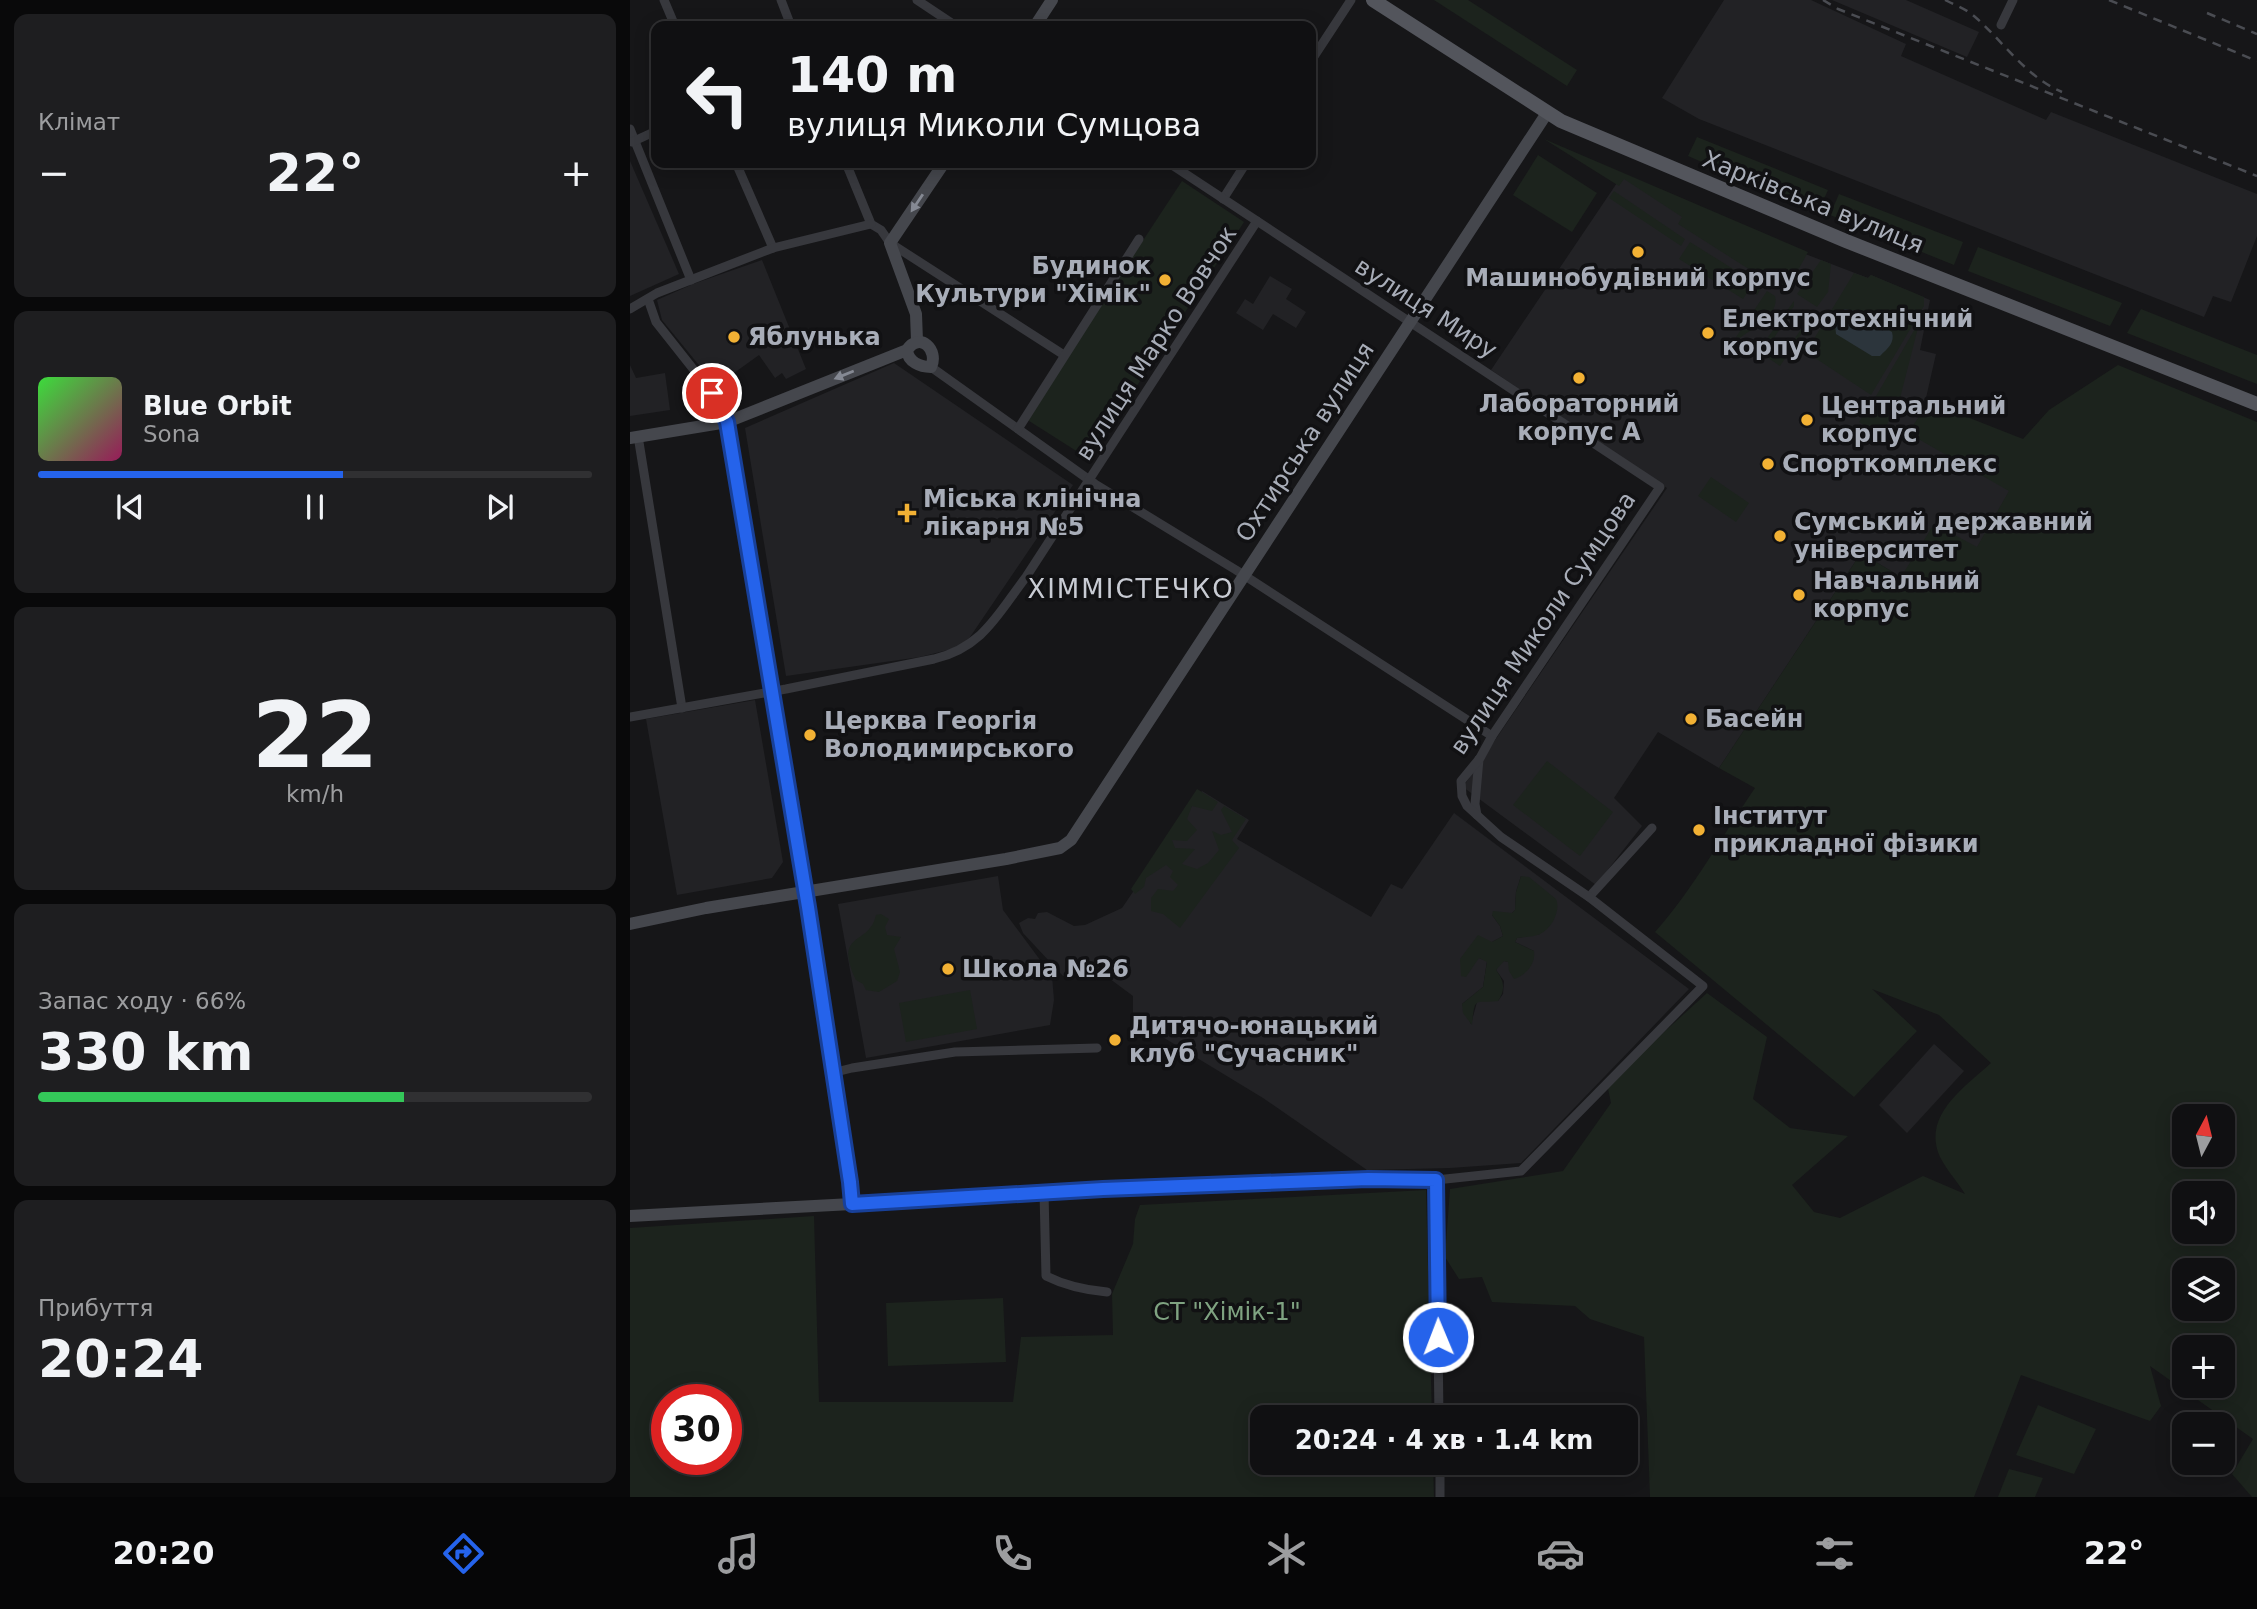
<!DOCTYPE html>
<html lang="uk">
<head>
<meta charset="utf-8">
<style>
  :root { --surface:#101012; --page:#1e1e20; --text:#f1f3f6; --muted:#9c9d9f; --line:#303032; --accent:#2563eb }
  body { margin:0; font-family:"DejaVu Sans",sans-serif; background:var(--page); color:var(--text); height:100vh; display:flex; flex-direction:column; font-size:26px; white-space:nowrap }
  * { box-sizing:border-box; margin:0 }
  p { font-size:23px; color:var(--muted) }
  .icon { flex:none; width:38px; height:38px; fill:none; stroke:currentColor; stroke-width:2; stroke-linecap:round; stroke-linejoin:round }
  .map { position:relative; flex:1; overflow:hidden }
  .drawer { display:flex; flex-direction:column; gap:14px; padding:14px; background:#09090a; width:630px }
  .drawer>* { flex:none }
  .top-card { position:absolute; left:21px; top:21px; width:665px; height:147px; border-radius:14px; box-shadow:0 4px 18px #0003,0 0 0 2px var(--line); background:#101012; color:var(--text); overflow:hidden }
  .needle { width:46px; rotate:7deg }
  .buttons { position:absolute; left:1542px; top:1104px; display:grid; gap:14px }
  .buttons a { display:grid; place-items:center; width:63px; height:63px; border-radius:14px; background:var(--surface); box-shadow:0 4px 18px #0003,0 0 0 2px var(--line); font-size:35px }
  .speed { position:absolute; left:21px; top:1384px; display:flex; gap:14px; font-size:35px; font-weight:700; text-align:center }
  .speed>* { display:grid; place-content:center; width:91px; height:91px; border-radius:50%; background:var(--surface); box-shadow:0 4px 18px #0003,0 0 0 2px var(--line); line-height:1 }
  .speed .limit { border:10px solid #d22; background:#fff; color:#111 }
  .pin { position:absolute; display:grid; place-items:center; width:60px; height:60px; color:#fff; margin:-30px; border:4px solid #fff; border-radius:50%; box-shadow:0 2px 7px #0007 }
  .me { position:absolute; width:77px; margin:-38px; rotate:359deg; stroke-linejoin:round; filter:drop-shadow(0 0 5px #0008) }
  .turn { display:flex; align-items:center; gap:24px; height:147px; padding:0 21px; font-size:32px }
  .turn .icon { width:91px; height:91px; stroke-width:2.5 }
  .turn b { display:block; font-size:49px; line-height:60px }
  .big { font-size:52px; font-weight:600; line-height:1.1 }
  .drawer .card { flex:1; display:flex; flex-direction:column; justify-content:center; gap:10px; min-width:0; padding:0 24px; border-radius:14px; background:var(--page) }
  .drawer .dial { align-items:center; gap:0 }
  .dial b { font-size:91px; line-height:1 }
  .song { display:flex; align-items:center; gap:21px }
  .cover { width:84px; height:84px; border-radius:10px; background:linear-gradient(135deg,hsl(120 70% 55%),hsl(330 70% 35%)) }
  .played { height:7px; border-radius:4px; background:linear-gradient(90deg,var(--accent) 55%,var(--line) 55%) }
  .keys { display:flex; justify-content:space-around; direction:ltr }
  .heat { display:flex; justify-content:space-between; align-items:center; font-size:38px; direction:ltr }
  .charge { height:10px; border-radius:5px; background:linear-gradient(90deg,#34c759 66%,var(--line) 0) }
  .trip { position:absolute; left:620px; top:1405px; width:388px; height:70px; border-radius:14px; background:var(--surface); box-shadow:0 4px 18px #0003,0 0 0 2px var(--line); font-weight:600; line-height:70px; text-align:center }
  .dock { display:flex; height:112px; justify-content:space-around; align-items:center; background:#060607; color:var(--muted) }
  .dock .icon { width:49px; height:49px }
  .dock .active { color:var(--accent) }
  .dock b { font-size:32px; color:var(--text) }
  main { display:flex; flex:1; min-height:0 }
  .map>svg:first-child { display:block }
  .built { fill:#222225; fill-rule:evenodd }
  .green { fill:#1c231d; fill-rule:evenodd }
  .water { fill:#2c353c }
  .lines { fill:none; stroke-linecap:round; stroke-linejoin:round }
  .street { stroke:#37383d; stroke-width:9 }
  .secondary { stroke:#45474d; stroke-width:12 }
  .primary { stroke:#53555c; stroke-width:14 }
  .rail { stroke:#4a4c52; stroke-width:2.5; stroke-dasharray:9 7; stroke-linecap:butt }
  .oneway { fill:#858993 }
  .route-casing { stroke:#184099; stroke-width:18 }
  .route { stroke:#2563eb; stroke-width:12 }
  .poi-dot { fill:#f2b134; stroke:#111113; stroke-width:2.5 }
  .labels { text-anchor:middle; stroke-width:7; stroke-linejoin:round; paint-order:stroke }
  .street-label { font-size:24px; fill:#a8adb8; stroke:#111113 }
  .poi-label { font-size:24px; font-weight:bold; fill:#a8adb8; stroke:#111113; text-anchor:start }
  .park-label { font-size:24px; fill:#7fa381; stroke:#111113 }
  .neighbourhood-label { font-size:26px; letter-spacing:2px; fill:#c9ccd4; stroke:#111113 }
</style>
</head>
<body>
<main>
<section class="drawer">
<div class="card"><p>Клімат</p>
<div class="heat"><a>−</a><b class="big">22°</b><a>+</a></div>
</div>
<div class="card">
<div class="song"><i class="cover"></i><div><b>Blue Orbit</b><p>Sona</p></div></div>
<div class="played"></div>
<div class="keys"><svg class="icon" aria-label="previous" viewBox="0 0 24 24"><path d="M18 5L8 12l10 7zM5 5v14"/></svg><svg class="icon" aria-label="pause" viewBox="0 0 24 24"><path d="M8 5v14M16 5v14"/></svg><svg class="icon" aria-label="next" viewBox="0 0 24 24"><path d="M6 5l10 7-10 7zM19 5v14"/></svg></div>
</div>
<div class="card dial"><b>22</b><p>km/h</p></div>
<div class="card"><p>Запас ходу · 66%</p><b class="big">330 km</b><div class="charge"></div></div>
<div class="card"><p>Прибуття</p><b class="big">20:24</b></div>
</section>
<div class="map">
<svg width="1627" height="1497" viewBox="0 0 1627 1497">
  <rect width="100%" height="100%" fill="#161618"/>
  <g class="built">
    <polygon points="1094,0 1181,0 1276,44 1271,56 1416,120 1421,112 1627,194 1627,236 1601,302 1583,296 1574,317 1069,119 1032,98"/>
    <polygon points="1202,0 1276,0 1349,32 1337,57"/>
    <polygon points="0,161 49,274 0,296"/>
    <polygon points="993,174 1157,247 1238,278 1241,275 1300,300 1290,350 1306,354 1293,411 1279,433 1380,490 1347,548 1271,577 1231,553 1089,768 1028,732 984,798 1012,826 966,885 833,787 1037,488 861,370"/>
    <polygon points="132,260 176,369 156,379 152,373 145,378 129,355 86,386 32,320 27,300 63,284"/>
    <polygon points="640,276 662,289 656,299 676,312 666,328 643,314 633,330 606,313 615,299 623,304"/>
    <polygon points="264,363 443,485 338,640 322,649 290,657 156,676 115,428"/>
    <polygon points="0,365 6,378 35,373 40,410 0,416"/>
    <polygon points="125,700 153,862 142,878 47,895 16,719"/>
    <path d="M572 791 619 820 607 839 741 917 761 884 772 889 824 813 1059 989 891 1163 820 1168 737 1170 633 1098 503 1019V996L476 976H433L393 933 389 923 398 918 405 919 408 913 417 912 444 926 455 925 492 908ZM891 876 910 934 887 938 885 942 904 951 879 962 874 961 870 963 866 970 874 981 873 994 868 1001 851 999 847 1002 841 1024 832 1004 853 987 857 961 849 958 862 942 873 936 870 926 862 915 882 913 885 910 886 892Z"/>
    <polygon points="368,876 373,910 422,976 424,1000 420,1025 236,1058 208,904"/>
    <polygon points="1304,1044 1334,1071 1277,1133 1249,1105"/>
  </g>
  <g class="green">
    <polygon points="804,0 838,0 947,70 937,86"/>
    <polygon points="1067,137 1198,190 1188,212 1058,156"/>
    <polygon points="914,139 1178,252 1161,283 1147,287 1048,224 1052,217 994,179 989,186"/>
    <polygon points="908,155 967,193 942,232 883,195"/>
    <polygon points="552,181 614,222 459,459 396,419"/>
    <polygon points="984,191 1055,239 1051,246 979,198"/>
    <polygon points="1209,194 1333,242 1324,265 1200,215"/>
    <polygon points="1060,242 1132,287 1127,295 1119,290 1113,299 1049,259"/>
    <polygon points="1348,247 1492,303 1480,326 1338,271"/>
    <polygon points="1191,260 1201,264 1198,292 1187,307 1167,294"/>
    <polygon points="1224,273 1238,278 1241,275 1294,297 1294,306 1241,395 1176,352"/>
    <path d="M1137 291 1145 296C1150 315 1123 328 1110 338L1106 337Z"/>
    <polygon points="1164,301 1164,306 1144,338 1159,347 1182,313 1184,315 1150,366 1128,351"/>
    <polygon points="1511,309 1627,355 1627,384 1497,333"/>
    <polygon points="1290,320 1269,402 1264,412 1245,398"/>
    <path d="M1488 365 1627 422V1497H1622L1602 1474 1623 1439 1520 1366 1531 1406 1520 1421 1391 1375 1344 1497H1020L1014 1337 960 1319 945 1306 862 1302 852 1277 829 1279 815 1257 820 1189 933 1171 981 1103 977 1084 1077 993 1137 1037 1123 1099 1160 1128 1218 1136 1162 1185 1184 1212 1210 1218 1293 1176 1335 1194C1328 1182 1312 1165 1308 1152 1295 1113 1336 1086 1361 1063L1309 1015 1242 989 1287 1031 1224 1097 1025 932C1064 888 1092 836 1125 788L1089 768 1231 553 1271 577 1304 524 1347 547 1379 491 1278 433 1299 402 1393 439 1419 410ZM1554 1116H1592V1155H1554ZM1554 1194H1592V1232H1554ZM1554 1270H1592V1309H1554ZM1554 1348H1592V1386H1554Z"/>
    <polygon points="1241,402 1262,416 1250,436 1229,422"/>
    <polygon points="1081,477 1119,503 1106,522 1068,496"/>
    <polygon points="917,761 983,812 950,856 883,805"/>
    <polygon points="567,789 588,802 582,811 562,806 557,819 567,830 557,841 542,840 545,848 565,849 552,864 567,869 578,863 589,850 582,831 591,835 602,832 591,810 594,806 616,819 602,840 609,848 550,928 533,914 521,911 521,898 528,889 543,891 548,885 540,877 543,871 536,865 516,878 514,887 505,894 501,889"/>
    <path d="M891 876 899 877 926 899C931 910 922 929 910 934 904 937 894 937 887 938L885 942 904 951C906 964 896 975 884 979L879 971 878 962 874 961 866 970C874 981 876 989 868 1001 845 1004 845 994 842 1025L833 1013 832 1004 853 987 857 962 849 958 836 977 831 976 830 959 848 935 862 942 873 936 870 926 862 915 863 911 882 913 885 910 886 892Z"/>
    <path d="M251 914 259 919 255 927 257 935 271 937 264 949 270 972 267 981 249 992 236 990 233 984 226 980C203 930 239 947 246 915Z"/>
    <polygon points="340,990 347,1029 276,1042 269,1003"/>
    <path d="M796 1190 802 1417 632 1418V1463H803L804 1497H0V1228L184 1216 189 1402H383L391 1337 483 1335 482 1294 503 1244 505 1219 510 1205ZM37 1400H96V1460H37Z"/>
    <polygon points="373,1298 376,1362 258,1366 256,1303"/>
    <polygon points="1408,1405 1466,1429 1444,1474 1386,1455"/>
    <polygon points="1379,1469 1413,1478 1405,1497 1368,1497"/>
  </g>
  <path class="water" d="M1215 309 1225 311 1262 332C1265 343 1258 348 1250 356H1242L1206 334 1205 324 1209 313Z"/>
  <g class="lines">
    <g class="street">
      <polyline points="34,0 45,26"/>
      <polyline points="151,0 161,26"/>
      <polyline points="287,0 326,26"/>
      <polyline points="1371,25 1383,0"/>
      <polyline points="681,61 721,0"/>
      <polyline points="0,129 61,280"/>
      <polyline points="2,142 26,131"/>
      <polyline points="106,163 143,248"/>
      <polyline points="216,163 241,224 251,230 260,243 434,355"/>
      <polyline points="593,199 616,163"/>
      <polyline points="18,299 26,322 79,389 97,422"/>
      <polyline points="0,309 27,293 143,248 241,224"/>
      <polyline points="301,367 465,484 606,570 862,736"/>
      <polyline points="388,429 509,239"/>
      <polyline points="8,436 52,708"/>
      <path d="M0 717 156 689 304 659C353 647 367 615 396 577L627 221"/>
      <polyline points="847,815 845,804 849,759"/>
      <polyline points="959,897 1022,828"/>
      <polyline points="202,1073 222,1068 325,1052 467,1048"/>
      <polyline points="806,1180 809,1418"/>
      <path d="M414 1192 416 1276C436 1286 454 1290 477 1292"/>
      <polyline points="222,1204 473,1189 738,1179 806,1180 891,1171 1073,986 959,897 871,837 837,806 832,796 831,781 850,758 862,736 1030,487 539,163"/>
      <polyline points="810,1463 810,1497"/>
    </g>
    <g class="secondary">
      <polyline points="405,26 422,0"/>
      <polyline points="287,341 286,314 260,243 314,163"/>
      <path d="M0 438 97 422 277 350C290 331 309 350 301 367 290 367 278 362 277 350"/>
      <polyline points="0,924 76,908 376,859 430,848 441,840 917,113"/>
      <polyline points="0,1216 222,1204 221,1182 178,907 97,422"/>
    </g>
    <polyline class="primary" points="743,0 931,121 1216,241 1627,404"/>
    <g class="rail">
      <polyline points="1193,0 1208,9 1627,176"/>
      <path d="M1315 0C1325 5 1336 9 1344 16 1373 41 1396 77 1432 92"/>
      <polyline points="1479,0 1627,61"/>
      <polyline points="1577,13 1627,34"/>
    </g>
  </g>
  <defs><path id="oneway-solid" d="M-6-.8H1V-3.2L6.5 0L1 3.2V.8H-6Z" transform="scale(1.75)"/></defs>
  <g class="oneway">
    <use href="#oneway-solid" transform="translate(287 203) rotate(124)"/>
    <use href="#oneway-solid" transform="translate(214 375) rotate(158)"/>
  </g>
  <g class="lines">
    <defs>
      <polyline id="route" points="82,393 97,422 178,907 220,1182 222,1204 473,1189 738,1179 806,1180 808,1337"/>
    </defs>
    <use href="#route" class="route-casing"/>
    <use href="#route" class="route"/>
  </g>
  <g class="poi-dot">
    <circle cx="1008" cy="252" r="7"/>
    <circle cx="535" cy="280" r="7"/>
    <circle cx="1078" cy="333" r="7"/>
    <circle cx="104" cy="337" r="7"/>
    <circle cx="949" cy="378" r="7"/>
    <circle cx="1177" cy="420" r="7"/>
    <circle cx="1138" cy="464" r="7"/>
    <path d="M273.5 502.5h7v7h7v7h-7v7h-7v-7h-7v-7h7z"/>
    <circle cx="1150" cy="536" r="7"/>
    <circle cx="1169" cy="595" r="7"/>
    <circle cx="1061" cy="719" r="7"/>
    <circle cx="180" cy="735" r="7"/>
    <circle cx="1069" cy="830" r="7"/>
    <circle cx="318" cy="969" r="7"/>
    <circle cx="485" cy="1040" r="7"/>
  </g>
  <g class="labels">
    <g class="street-label">
      <text transform="translate(1183 202) rotate(22)" y="8">Харківська вулиця</text>
      <text transform="translate(796 308) rotate(33)" y="8">вулиця Миру</text>
      <text transform="translate(526 343) rotate(-57)" y="8">вулиця Марко Вовчок</text>
      <text transform="translate(675 442) rotate(-57)" y="8">Охтирська вулиця</text>
      <text transform="translate(913 623) rotate(-56)" y="8">вулиця Миколи Сумцова</text>
    </g>
    <g class="poi-label">
      <text x="521" y="274" text-anchor="end">Будинок<tspan x="521" dy="28">Культури "Хімік"</tspan></text>
      <text x="1008" y="286" text-anchor="middle">Машинобудівний корпус</text>
      <text x="1092" y="327">Електротехнічний<tspan x="1092" dy="28">корпус</tspan></text>
      <text x="118" y="345">Яблунька</text>
      <text x="949" y="412" text-anchor="middle">Лабораторний<tspan x="949" dy="28">корпус А</tspan></text>
      <text x="1191" y="414">Центральний<tspan x="1191" dy="28">корпус</tspan></text>
      <text x="1152" y="472">Спорткомплекс</text>
      <text x="293" y="507">Міська клінічна<tspan x="293" dy="28">лікарня №5</tspan></text>
      <text x="1164" y="530">Сумський державний<tspan x="1164" dy="28">університет</tspan></text>
      <text x="1183" y="589">Навчальний<tspan x="1183" dy="28">корпус</tspan></text>
      <text x="1075" y="727">Басейн</text>
      <text x="194" y="729">Церква Георгія<tspan x="194" dy="28">Володимирського</tspan></text>
      <text x="1083" y="824">Інститут<tspan x="1083" dy="28">прикладної фізики</tspan></text>
      <text x="332" y="977">Школа №26</text>
      <text x="499" y="1034">Дитячо-юнацький<tspan x="499" dy="28">клуб "Сучасник"</tspan></text>
    </g>
    <g class="park-label">
      <text x="597" y="1320">СТ "Хімік-1"</text>
    </g>
    <g class="neighbourhood-label">
      <text x="501" y="598">ХІММІСТЕЧКО</text>
    </g>
  </g>
</svg>
<div class="buttons">
<a><svg class="needle" viewBox="-14 -14 28 28"><path d="M0-13l5 13h-10z" fill="#e53935"/><path d="M0 13l5-13h-10z" fill="#9c9d9f"/></svg></a>
<a><svg class="icon" aria-label="sound" viewBox="0 0 24 24"><path d="M4 9h4l5-4v14l-5-4H4zM17 9q2 3 0 6"/></svg></a>
<a><svg class="icon" aria-label="layers" viewBox="0 0 24 24"><path d="M12 4l9 5-9 5-9-5zM3 14l9 5 9-5"/></svg></a>
<a>+</a>
<a>−</a>
</div>
<div class="speed"><div class="limit">30</div></div>
<div class="pin" style="left:82px;top:393px;background:#d93025"><svg class="icon" aria-label="arrive" viewBox="0 0 24 24"><path d="M6 21V4h12l-3 4 3 4H6"/></svg></div>
<svg class="me" style="left:808px;top:1337px" viewBox="-20 -20 40 40"><circle r="17" fill="#2563eb" stroke="#fff" stroke-width="3"/><path d="M0-11L8 9 0 5-8 9z" fill="#fff"/></svg>
<div class="trip">20:24 · 4 хв · 1.4 km</div>
<div class="top-card">
<div class="turn"><svg class="icon" aria-label="left" viewBox="0 0 24 24"><path d="M17 20v-9H6M10 6l-5 5 5 5"/></svg><div><b>140 m</b>вулиця Миколи Сумцова</div></div>
</div>
</div>
</main>
<nav class="dock">
<b>20:20</b>
<svg class="icon active" aria-label="directions" viewBox="0 0 24 24"><path d="M12 3l9 9-9 9-9-9zM9 14v-3h6M13 9l2 2-2 2"/></svg>
<svg class="icon" aria-label="music" viewBox="0 0 24 24"><path d="M9 18V5l10-2v13"/><circle cx="6" cy="18" r="3"/><circle cx="16" cy="16" r="3"/></svg>
<svg class="icon" aria-label="phone" viewBox="0 0 24 24"><path d="M5 4h4l2 5-3 2q2 4 5 5l2-3 5 2v4C11 20 4 13 5 4z"/></svg>
<svg class="icon" aria-label="climate" viewBox="0 0 24 24"><path d="M12 3v18M4 7l16 10M4 17L20 7"/></svg>
<svg class="icon" aria-label="car" viewBox="0 0 24 24"><path d="M5 17H2v-5l4-1 3-4h7l3 4 3 1v5h-3M9 17h6M6 11h13"/><circle cx="7" cy="17" r="2"/><circle cx="17" cy="17" r="2"/></svg>
<svg class="icon" aria-label="filters" viewBox="0 0 24 24"><path d="M4 7h16M4 17h16"/><circle cx="9" cy="7" r="2"/><circle cx="15" cy="17" r="2"/></svg>
<b>22°</b>
</nav>
</body>
</html>
